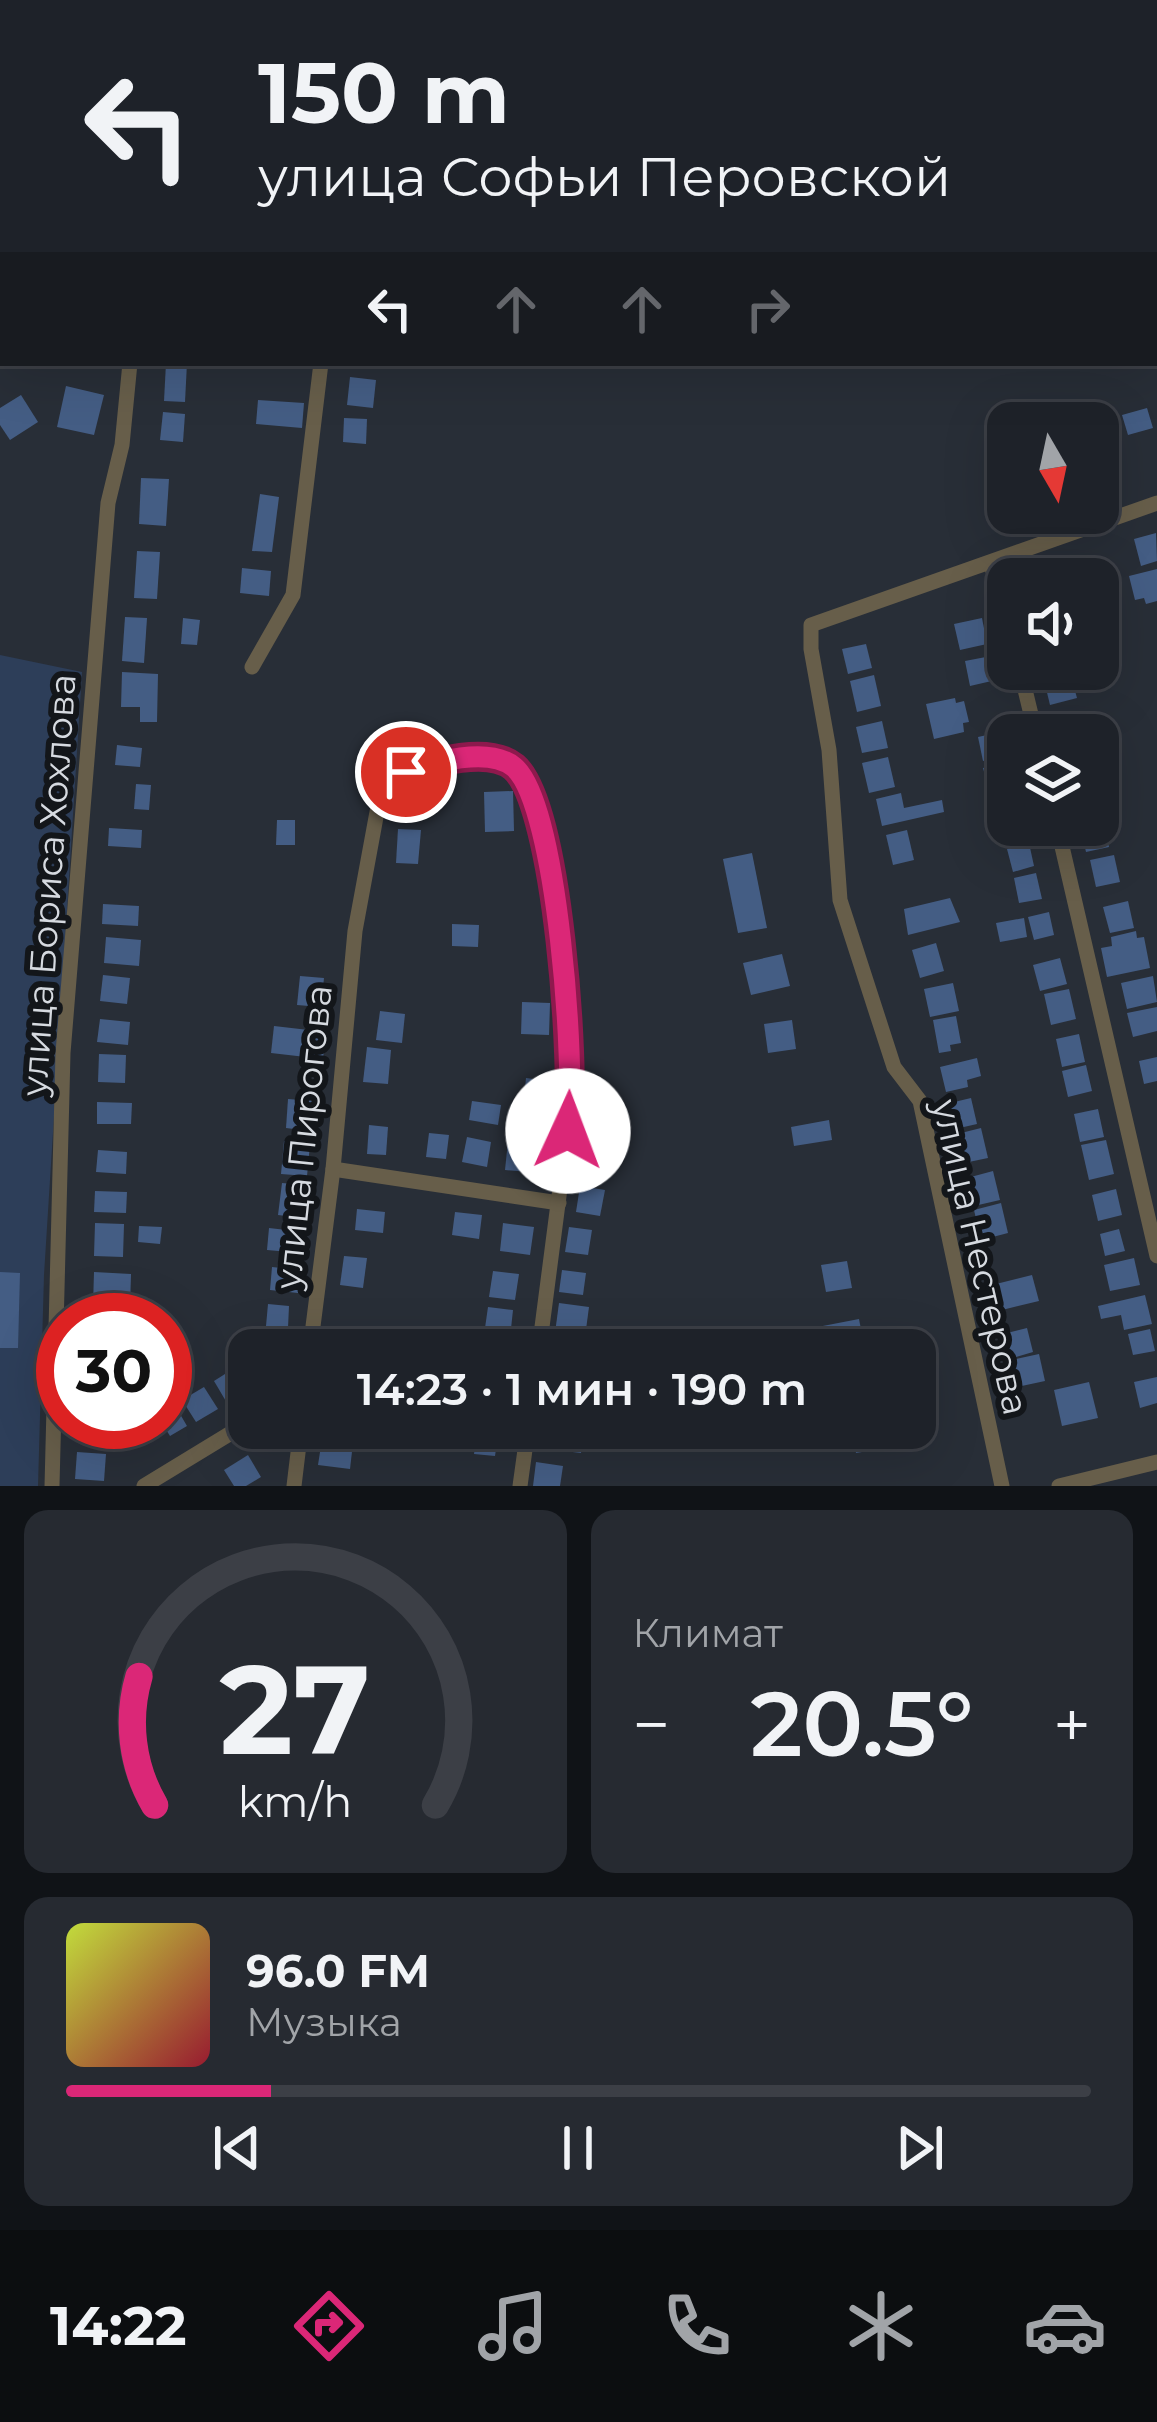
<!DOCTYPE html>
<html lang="ru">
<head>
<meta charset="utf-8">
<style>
  :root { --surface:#1e2229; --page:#262a31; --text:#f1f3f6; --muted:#a1a4a8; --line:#3c3f46; --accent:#db2777 }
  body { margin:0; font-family:Montserrat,sans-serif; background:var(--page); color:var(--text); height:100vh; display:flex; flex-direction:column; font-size:45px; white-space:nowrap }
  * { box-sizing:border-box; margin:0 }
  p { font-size:39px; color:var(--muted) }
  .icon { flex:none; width:66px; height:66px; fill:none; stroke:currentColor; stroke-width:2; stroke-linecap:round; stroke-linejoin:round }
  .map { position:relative; height:1486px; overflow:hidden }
  .sheet { display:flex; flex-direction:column; gap:24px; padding:24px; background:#101317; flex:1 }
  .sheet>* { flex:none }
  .guide { position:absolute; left:0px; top:0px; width:1158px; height:366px; box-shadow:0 12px 48px #0002,0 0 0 3px var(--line); background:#1e2229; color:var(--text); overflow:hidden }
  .needle { width:78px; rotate:171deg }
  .controls { position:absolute; left:987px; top:402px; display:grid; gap:24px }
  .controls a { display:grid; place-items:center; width:132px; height:132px; border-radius:24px; background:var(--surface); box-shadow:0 12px 48px #0002,0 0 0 3px var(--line); font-size:60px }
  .speed { position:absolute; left:36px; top:1293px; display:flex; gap:24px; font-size:60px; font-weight:700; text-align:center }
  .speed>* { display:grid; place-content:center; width:156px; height:156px; border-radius:50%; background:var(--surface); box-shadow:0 12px 48px #0002,0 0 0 3px var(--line); line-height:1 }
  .speed .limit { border:18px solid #d22; background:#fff; color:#111 }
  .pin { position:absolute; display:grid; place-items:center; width:102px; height:102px; color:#fff; margin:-51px; border:6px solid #fff; border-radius:50%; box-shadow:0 3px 12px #0007 }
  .me { position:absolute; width:132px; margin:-66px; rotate:2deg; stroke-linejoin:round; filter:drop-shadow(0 0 9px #0008) }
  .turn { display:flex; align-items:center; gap:42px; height:252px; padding:0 60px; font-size:54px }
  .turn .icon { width:156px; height:156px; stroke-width:2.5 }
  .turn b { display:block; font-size:84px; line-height:102px }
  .lanes { display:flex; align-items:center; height:114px; padding:0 60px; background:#0003; justify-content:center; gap:60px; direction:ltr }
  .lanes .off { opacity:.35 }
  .big { font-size:90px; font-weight:600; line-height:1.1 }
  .sheet .tile { flex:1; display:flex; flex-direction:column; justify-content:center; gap:18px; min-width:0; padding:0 42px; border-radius:24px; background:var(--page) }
  .sheet .dial { align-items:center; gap:0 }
  .dial svg { height:312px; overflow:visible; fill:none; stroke:var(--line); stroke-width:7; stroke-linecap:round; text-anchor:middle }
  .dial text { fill:var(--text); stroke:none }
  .song { display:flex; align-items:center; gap:36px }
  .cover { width:144px; height:144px; border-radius:18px; background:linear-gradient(135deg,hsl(70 70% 55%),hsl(350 70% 35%)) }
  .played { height:12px; border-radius:6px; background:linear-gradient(90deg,var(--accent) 20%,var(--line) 20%) }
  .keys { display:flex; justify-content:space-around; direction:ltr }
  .heat { display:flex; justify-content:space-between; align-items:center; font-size:66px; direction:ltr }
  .sheet .tiles { flex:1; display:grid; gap:24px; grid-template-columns:1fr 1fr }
  .tile:last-child { grid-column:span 2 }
  .trip { position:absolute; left:228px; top:1329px; width:708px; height:120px; border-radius:24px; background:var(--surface); box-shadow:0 12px 48px #0002,0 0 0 3px var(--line); font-weight:600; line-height:120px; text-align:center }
  .dock { display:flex; height:192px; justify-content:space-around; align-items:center; background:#0c0e10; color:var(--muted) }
  .dock .icon { width:84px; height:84px }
  .dock .selected { color:var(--accent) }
  .dock b { font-size:54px; color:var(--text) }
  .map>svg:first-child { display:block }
  .green { fill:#2d3e59 }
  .building { fill:#445d84 }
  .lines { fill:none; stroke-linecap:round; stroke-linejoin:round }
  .street { stroke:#675e4a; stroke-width:15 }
  .route-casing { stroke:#8e194d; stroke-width:30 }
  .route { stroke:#db2777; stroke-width:21 }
  .labels { text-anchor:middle; stroke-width:12; stroke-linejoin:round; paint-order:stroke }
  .street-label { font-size:36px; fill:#d6dae0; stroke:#13161a }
</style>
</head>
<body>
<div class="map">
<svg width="1157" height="1486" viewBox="0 0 1157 1486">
  <rect width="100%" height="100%" fill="#282e37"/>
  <polygon class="green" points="0,655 82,672 44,1275 38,1486 0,1486"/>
  <g class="building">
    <polygon points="166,363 187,363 185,402 164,401"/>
    <polygon points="350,377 376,380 373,408 347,405"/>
    <polygon points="66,386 104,395 94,435 57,427"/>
    <polygon points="21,395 38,422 10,440 0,425 0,408"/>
    <polygon points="258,400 304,403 302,428 256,424"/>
    <polygon points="1147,408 1153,428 1128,435 1122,415"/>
    <polygon points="163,412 185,414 183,442 160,440"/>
    <polygon points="344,418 367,419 366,444 343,442"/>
    <polygon points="141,478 169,479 166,526 139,524"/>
    <polygon points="260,494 279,497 272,552 252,551"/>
    <polygon points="1156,533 1157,561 1141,566 1134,539"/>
    <polygon points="137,551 160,552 157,599 134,598"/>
    <polygon points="242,568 271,571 269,596 240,593"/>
    <polygon points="1157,569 1157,601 1146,604 1144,598 1135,600 1129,576"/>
    <polygon points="125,617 147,618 144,663 122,661"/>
    <polygon points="183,618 200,620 197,645 181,644"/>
    <polygon points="982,618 987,644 960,650 954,624"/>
    <polygon points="866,644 872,668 848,674 842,649"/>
    <polygon points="991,656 996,680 970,686 965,661"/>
    <polygon points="1069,669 1077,698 1050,705 1043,676"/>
    <polygon points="122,672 158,674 157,722 140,722 140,707 121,707"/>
    <polygon points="874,675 881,706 857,712 850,681"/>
    <polygon points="955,698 956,703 964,701 969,722 963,723 964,732 934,739 926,704"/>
    <polygon points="1092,714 1097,731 1059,735 1056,723"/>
    <polygon points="882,721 888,748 862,753 856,727"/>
    <polygon points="1005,731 1008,756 983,761 978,737"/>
    <polygon points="117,745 142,748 140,767 115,765"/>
    <polygon points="888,757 895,787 869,793 862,763"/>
    <polygon points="1008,762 1008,789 990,794 983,768"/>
    <polygon points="136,784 151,785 149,810 134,809"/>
    <polygon points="513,791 514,831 485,832 484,792"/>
    <polygon points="901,793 904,808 942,800 944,812 882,826 876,799"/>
    <polygon points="1008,806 1008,825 1024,825 1026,834 1005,839 998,808"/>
    <polygon points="277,820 295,820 295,845 276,845"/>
    <polygon points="1103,821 1109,847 1086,852 1080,826 1098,825"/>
    <polygon points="109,828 142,830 141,848 108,846"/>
    <polygon points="398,829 421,830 418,864 396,863"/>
    <polygon points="907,830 914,860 893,865 886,835"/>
    <polygon points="1029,843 1034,866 1013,872 1007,849"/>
    <polygon points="752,853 767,928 738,933 723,859"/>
    <polygon points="1114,855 1120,882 1096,887 1090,860"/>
    <polygon points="1036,873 1042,899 1019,903 1014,878"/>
    <polygon points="950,898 960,922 908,935 904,909"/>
    <polygon points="1128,901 1134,928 1110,933 1103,907"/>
    <polygon points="103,904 139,906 138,926 102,924"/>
    <polygon points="1049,912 1054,935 1034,940 1028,917"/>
    <polygon points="1024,918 1027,937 1000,942 996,923"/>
    <polygon points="452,924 479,925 478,947 452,946"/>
    <polygon points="1136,931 1137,938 1144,937 1150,968 1107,977 1101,948 1112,946 1111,937"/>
    <polygon points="106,937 141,940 139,966 104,963"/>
    <polygon points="936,943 944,971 920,978 912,950"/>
    <polygon points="782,954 790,986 751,995 743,963"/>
    <polygon points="1060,958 1067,984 1040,991 1033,965"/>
    <polygon points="103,975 130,978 127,1004 100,1001"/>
    <polygon points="300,976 324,978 321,1007 297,1005"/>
    <polygon points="1153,976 1157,1002 1127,1009 1121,983"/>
    <polygon points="953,983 959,1011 930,1017 924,989"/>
    <polygon points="1069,989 1076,1019 1051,1025 1044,994"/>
    <polygon points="522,1002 550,1003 549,1035 521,1034"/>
    <polygon points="1157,1007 1157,1031 1133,1037 1127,1013"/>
    <polygon points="380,1011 405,1014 402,1043 376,1040"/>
    <polygon points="956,1016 961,1043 950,1045 951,1051 939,1053 933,1020"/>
    <polygon points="100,1019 130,1022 128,1045 97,1042"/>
    <polygon points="792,1020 796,1049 768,1053 764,1024"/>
    <polygon points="274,1026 326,1032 323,1059 271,1053"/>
    <polygon points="1079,1034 1085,1062 1062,1067 1056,1039"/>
    <polygon points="367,1047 391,1050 388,1084 363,1082"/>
    <polygon points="99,1054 126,1055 125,1083 98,1082"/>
    <polygon points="1157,1057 1157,1081 1144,1084 1139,1061"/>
    <polygon points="977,1058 981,1076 967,1080 968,1087 946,1092 940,1067"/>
    <polygon points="1086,1065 1092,1091 1068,1097 1062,1071"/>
    <polygon points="526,1078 549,1081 547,1101 524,1098"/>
    <polygon points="971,1098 977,1124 955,1129 950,1103"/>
    <polygon points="288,1099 313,1101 310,1131 286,1128"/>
    <polygon points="472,1101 501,1105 498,1125 469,1120"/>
    <polygon points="97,1102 132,1103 131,1124 97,1124"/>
    <polygon points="1098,1109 1104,1137 1080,1142 1074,1114"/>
    <polygon points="829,1120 832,1140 794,1146 791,1127"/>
    <polygon points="369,1125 388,1127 386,1155 367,1154"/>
    <polygon points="981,1128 988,1158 964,1163 957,1134"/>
    <polygon points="429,1133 449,1135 446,1159 426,1157"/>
    <polygon points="588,1136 610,1138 606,1172 584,1170"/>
    <polygon points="467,1137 491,1142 487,1167 462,1162"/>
    <polygon points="1106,1140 1114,1174 1089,1180 1081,1145"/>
    <polygon points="284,1141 310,1144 307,1176 281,1174"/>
    <polygon points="508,1141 546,1145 542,1173 505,1170"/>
    <polygon points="98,1150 127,1152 126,1174 96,1172"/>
    <polygon points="993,1171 1000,1200 974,1206 967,1178"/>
    <polygon points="282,1183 306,1185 302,1218 278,1215"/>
    <polygon points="580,1186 605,1190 600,1216 576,1212"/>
    <polygon points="1116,1189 1122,1215 1098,1221 1092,1195"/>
    <polygon points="95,1191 127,1192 126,1213 94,1212"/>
    <polygon points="1001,1203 1008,1233 981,1240 974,1210"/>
    <polygon points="357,1209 385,1212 383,1233 355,1230"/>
    <polygon points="455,1212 482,1215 479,1239 452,1235"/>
    <polygon points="95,1223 124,1224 123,1257 94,1256"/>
    <polygon points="503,1223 534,1227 530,1255 500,1251"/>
    <polygon points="139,1226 162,1227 160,1244 138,1242"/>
    <polygon points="569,1227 592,1230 588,1255 565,1252"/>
    <polygon points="269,1228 304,1232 301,1253 267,1250"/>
    <polygon points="1119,1229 1125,1251 1105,1256 1100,1234"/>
    <polygon points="344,1256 367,1258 363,1288 340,1285"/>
    <polygon points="1134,1258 1140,1285 1110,1291 1104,1265"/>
    <polygon points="847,1261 852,1288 826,1292 821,1265"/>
    <polygon points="272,1267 300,1270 298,1293 270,1290"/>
    <polygon points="562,1270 586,1273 583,1295 559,1292"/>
    <polygon points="493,1271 519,1274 515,1300 489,1297"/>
    <polygon points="0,1272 20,1273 18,1348 0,1348"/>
    <polygon points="94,1272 131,1274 130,1308 93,1306"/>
    <polygon points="1032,1275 1039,1301 998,1311 992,1285"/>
    <polygon points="1145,1295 1152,1324 1124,1330 1121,1315 1101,1319 1098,1306"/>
    <polygon points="559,1303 589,1307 585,1337 555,1333"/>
    <polygon points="268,1304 289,1306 288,1328 296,1329 295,1344 274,1343 275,1327 266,1326"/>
    <polygon points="488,1307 513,1310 510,1338 484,1335"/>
    <polygon points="859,1319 865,1350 806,1350 802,1330"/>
    <polygon points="1027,1328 1033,1352 1009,1359 1003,1334"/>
    <polygon points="1150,1329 1155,1351 1133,1355 1128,1334"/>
    <polygon points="332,1334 359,1337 357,1350 330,1350"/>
    <polygon points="1039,1354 1045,1381 1017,1387 1011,1360"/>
    <polygon points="236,1367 249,1390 227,1403 214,1381"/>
    <polygon points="1157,1377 1157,1403 1140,1408 1134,1382"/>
    <polygon points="1089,1382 1098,1418 1062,1426 1054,1390"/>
    <polygon points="204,1387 218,1409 196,1422 182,1400"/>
    <polygon points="173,1402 187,1426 170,1436 165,1428 158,1432 152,1422 165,1422 165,1407"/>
    <polygon points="478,1428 499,1428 495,1456 474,1454"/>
    <polygon points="542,1428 567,1428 566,1434 583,1436 581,1453 539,1448"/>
    <polygon points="851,1428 876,1428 880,1449 856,1453"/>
    <polygon points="322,1439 353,1443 350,1469 318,1465"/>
    <polygon points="77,1452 106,1454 104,1481 75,1479"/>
    <polygon points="248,1455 261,1477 246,1486 234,1486 224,1470"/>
    <polygon points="536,1462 563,1466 560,1486 533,1486"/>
  </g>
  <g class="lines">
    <g class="street">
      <polyline points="85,0 87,3"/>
      <polyline points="318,0 319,3"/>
      <polyline points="1046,0 1047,3"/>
      <polyline points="1155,291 1157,296"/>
      <polyline points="0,356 3,355"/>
      <polyline points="991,564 1008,624"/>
      <polyline points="252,667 293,595 321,363"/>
      <polyline points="1020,669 1036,735"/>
      <polyline points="1057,825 1157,1256"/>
      <polyline points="333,1169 559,1203"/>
      <polyline points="310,1350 333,1169 355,931 379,801 389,786 406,772 423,766 486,757 502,759 517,768 528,789 559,915 572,1096 539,1350"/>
      <polyline points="52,1486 63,1053 108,503 122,445 130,363"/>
      <polyline points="144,1486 249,1422"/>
      <polyline points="294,1486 301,1428"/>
      <polyline points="520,1486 528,1428"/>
      <polyline points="1002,1486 920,1101 894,1067 840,900 829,750 811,649 811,625 1157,503"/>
      <polyline points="1059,1486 1157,1462"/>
    </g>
  </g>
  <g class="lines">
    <defs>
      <path id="route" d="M406 772C433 762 489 746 514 767 558 804 576 1071 568 1131"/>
    </defs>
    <use href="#route" class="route-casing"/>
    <use href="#route" class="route"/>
  </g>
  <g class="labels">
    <g class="street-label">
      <text transform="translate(48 885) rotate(-86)" y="13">улица Бориса Хохлова</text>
      <text transform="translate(303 1137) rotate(-84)" y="13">улица Пирогова</text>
      <text transform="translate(981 1257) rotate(77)" y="13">улица Нестерова</text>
    </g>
  </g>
</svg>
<div class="controls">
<a><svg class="needle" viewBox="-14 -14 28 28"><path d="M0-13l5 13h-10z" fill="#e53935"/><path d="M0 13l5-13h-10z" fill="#a1a4a8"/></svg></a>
<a><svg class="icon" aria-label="sound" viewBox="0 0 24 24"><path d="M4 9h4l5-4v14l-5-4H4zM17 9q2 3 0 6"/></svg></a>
<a><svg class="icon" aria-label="layers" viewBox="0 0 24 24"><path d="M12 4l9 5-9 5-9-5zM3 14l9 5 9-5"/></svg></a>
</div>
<div class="speed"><div class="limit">30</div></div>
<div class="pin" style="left:406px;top:772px;background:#d93025"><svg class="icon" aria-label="arrive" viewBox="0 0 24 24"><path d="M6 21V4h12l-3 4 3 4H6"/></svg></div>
<svg class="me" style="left:568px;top:1131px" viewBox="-20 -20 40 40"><circle r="19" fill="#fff"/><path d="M0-13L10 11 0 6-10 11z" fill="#db2777"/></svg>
<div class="trip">14:23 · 1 мин · 190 m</div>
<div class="guide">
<div class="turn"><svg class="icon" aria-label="left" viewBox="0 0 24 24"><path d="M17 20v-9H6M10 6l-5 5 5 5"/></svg><div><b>150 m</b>улица Софьи Перовской</div></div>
<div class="lanes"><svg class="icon" aria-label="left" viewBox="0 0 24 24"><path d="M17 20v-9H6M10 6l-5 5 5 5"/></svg><svg class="icon off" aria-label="ahead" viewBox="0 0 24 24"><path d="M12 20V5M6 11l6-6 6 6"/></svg><svg class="icon off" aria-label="ahead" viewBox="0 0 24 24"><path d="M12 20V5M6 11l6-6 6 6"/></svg><svg class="icon off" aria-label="right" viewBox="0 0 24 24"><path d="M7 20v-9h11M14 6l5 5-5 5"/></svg></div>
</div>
</div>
<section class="sheet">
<div class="tiles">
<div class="tile dial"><svg viewBox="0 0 100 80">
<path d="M14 69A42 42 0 1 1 86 69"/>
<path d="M14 69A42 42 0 0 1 10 36" stroke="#db2777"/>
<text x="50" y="56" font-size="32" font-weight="700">27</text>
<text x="50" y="72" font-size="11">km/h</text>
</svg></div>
<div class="tile"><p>Климат</p>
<div class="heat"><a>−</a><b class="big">20.5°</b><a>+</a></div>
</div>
<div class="tile">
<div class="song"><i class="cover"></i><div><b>96.0 FM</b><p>Музыка</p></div></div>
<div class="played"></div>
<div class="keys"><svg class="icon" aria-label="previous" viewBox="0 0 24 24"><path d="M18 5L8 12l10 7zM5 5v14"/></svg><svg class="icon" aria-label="pause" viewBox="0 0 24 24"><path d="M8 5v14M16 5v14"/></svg><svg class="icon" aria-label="next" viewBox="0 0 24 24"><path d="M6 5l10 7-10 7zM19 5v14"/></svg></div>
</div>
</div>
</section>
<nav class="dock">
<b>14:22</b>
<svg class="icon selected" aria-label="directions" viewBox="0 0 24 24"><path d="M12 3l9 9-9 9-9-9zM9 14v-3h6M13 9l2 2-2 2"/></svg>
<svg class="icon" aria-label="music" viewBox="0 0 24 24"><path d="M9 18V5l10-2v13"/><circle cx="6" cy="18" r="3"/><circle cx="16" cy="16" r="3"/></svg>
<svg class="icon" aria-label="phone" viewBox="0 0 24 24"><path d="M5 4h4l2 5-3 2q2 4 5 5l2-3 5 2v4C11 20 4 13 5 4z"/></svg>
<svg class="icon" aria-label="climate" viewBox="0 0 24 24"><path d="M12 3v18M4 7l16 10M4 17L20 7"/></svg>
<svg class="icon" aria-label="car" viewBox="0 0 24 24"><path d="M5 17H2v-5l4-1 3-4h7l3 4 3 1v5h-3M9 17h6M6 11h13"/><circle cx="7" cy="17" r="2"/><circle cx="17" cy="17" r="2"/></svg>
</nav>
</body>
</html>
